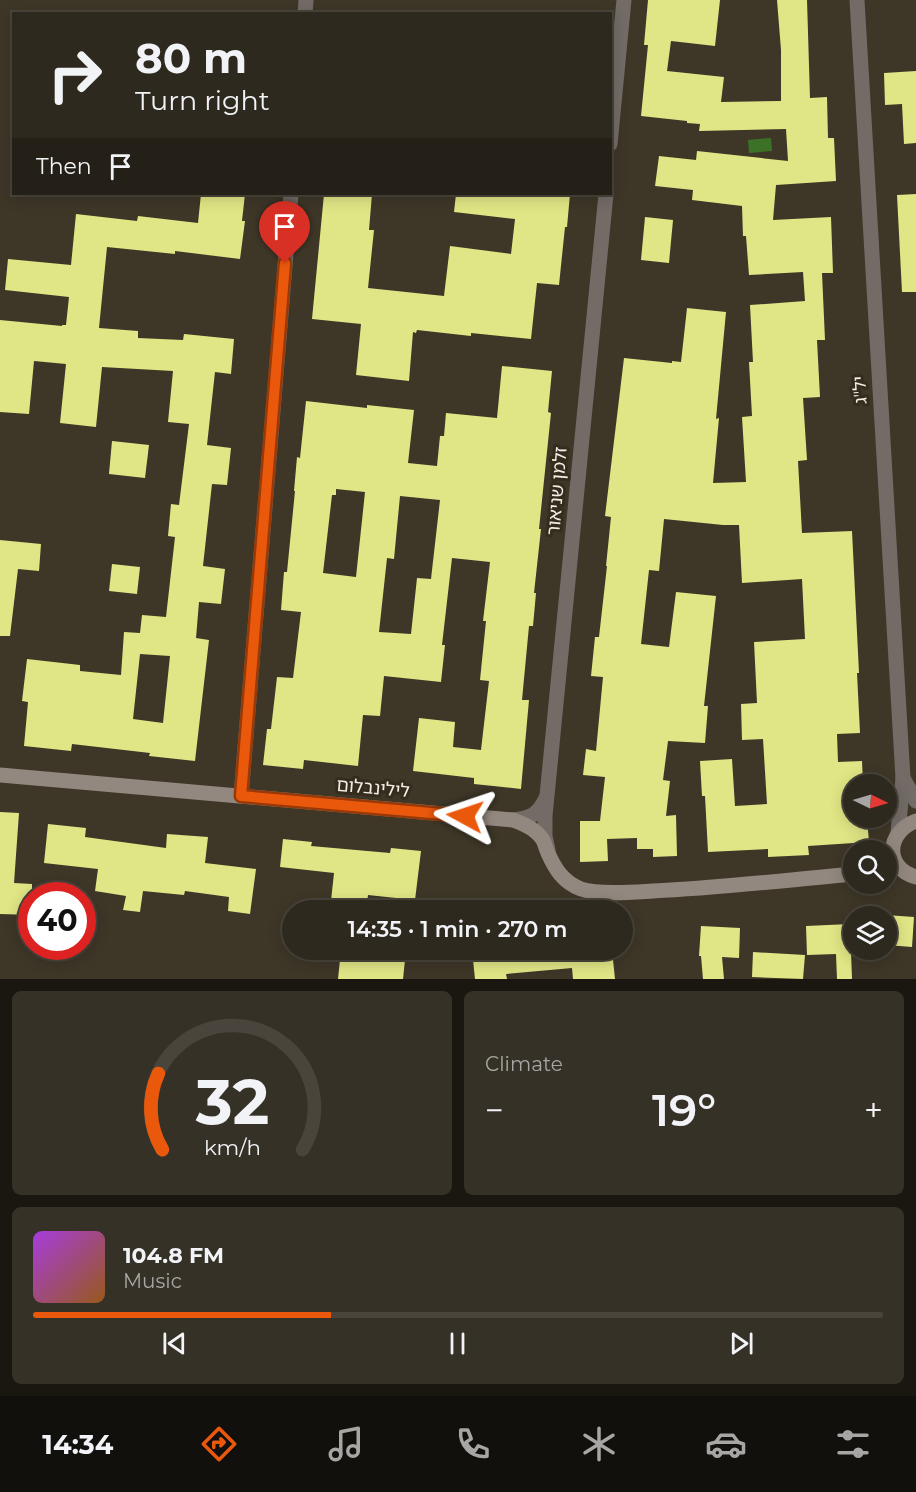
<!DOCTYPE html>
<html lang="en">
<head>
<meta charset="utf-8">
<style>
  :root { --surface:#2e291e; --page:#363127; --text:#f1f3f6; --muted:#a7a6a4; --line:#49453c; --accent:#ea580c }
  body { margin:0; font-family:Montserrat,"Noto Sans Hebrew",sans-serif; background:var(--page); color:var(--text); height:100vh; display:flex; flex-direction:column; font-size:22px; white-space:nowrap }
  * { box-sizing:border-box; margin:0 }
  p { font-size:20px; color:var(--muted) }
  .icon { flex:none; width:33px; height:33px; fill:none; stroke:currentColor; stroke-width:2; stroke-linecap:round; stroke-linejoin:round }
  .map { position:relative; height:979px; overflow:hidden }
  .panel { display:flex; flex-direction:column; gap:12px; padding:12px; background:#191710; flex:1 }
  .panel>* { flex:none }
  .guide { position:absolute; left:12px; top:12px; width:600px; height:183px; border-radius:0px; box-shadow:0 3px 15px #0003,0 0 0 2px var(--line); background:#2e291e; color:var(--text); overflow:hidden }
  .needle { width:39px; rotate:95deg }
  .tools { position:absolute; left:843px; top:774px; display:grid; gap:12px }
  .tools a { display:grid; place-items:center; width:54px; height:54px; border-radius:50%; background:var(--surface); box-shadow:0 3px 15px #0003,0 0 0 2px var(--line); font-size:30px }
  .speed { position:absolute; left:18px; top:882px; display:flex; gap:12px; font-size:30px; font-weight:700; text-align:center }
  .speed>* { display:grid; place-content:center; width:78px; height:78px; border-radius:50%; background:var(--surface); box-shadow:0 3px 15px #0003,0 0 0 2px var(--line); line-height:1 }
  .speed .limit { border:9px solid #d22; background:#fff; color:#111 }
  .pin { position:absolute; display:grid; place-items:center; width:51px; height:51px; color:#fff; margin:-62px -26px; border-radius:50% 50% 50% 0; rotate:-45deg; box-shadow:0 0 6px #0007 }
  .pin .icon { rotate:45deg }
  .me { position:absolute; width:66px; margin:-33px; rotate:275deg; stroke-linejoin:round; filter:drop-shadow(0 0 4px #0008) }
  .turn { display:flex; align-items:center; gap:21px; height:126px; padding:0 24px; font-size:27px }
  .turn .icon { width:78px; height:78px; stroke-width:2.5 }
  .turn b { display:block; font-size:42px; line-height:51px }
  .then { display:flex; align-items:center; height:57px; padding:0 24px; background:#0003; gap:12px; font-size:22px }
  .big { font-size:45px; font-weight:600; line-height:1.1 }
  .panel .card { flex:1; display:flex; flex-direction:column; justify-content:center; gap:9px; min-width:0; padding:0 21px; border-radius:9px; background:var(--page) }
  .panel .dial { align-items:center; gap:0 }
  .dial svg { height:156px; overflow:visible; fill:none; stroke:var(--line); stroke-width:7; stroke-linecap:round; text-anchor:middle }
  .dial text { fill:var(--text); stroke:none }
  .song { display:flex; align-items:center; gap:18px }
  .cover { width:72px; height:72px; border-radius:9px; background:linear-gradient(135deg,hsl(280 70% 55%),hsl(30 70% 35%)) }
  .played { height:6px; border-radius:3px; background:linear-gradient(90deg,var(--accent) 35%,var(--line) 35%) }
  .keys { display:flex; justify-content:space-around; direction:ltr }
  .heat { display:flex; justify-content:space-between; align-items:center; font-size:33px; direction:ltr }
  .panel .tiles { flex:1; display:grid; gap:12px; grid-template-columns:1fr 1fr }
  .card:last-child { grid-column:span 2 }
  .trip { position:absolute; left:282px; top:900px; width:351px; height:60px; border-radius:30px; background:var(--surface); box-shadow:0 3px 15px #0003,0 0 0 2px var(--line); font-weight:600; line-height:60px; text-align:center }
  .dock { display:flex; height:96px; justify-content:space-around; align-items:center; background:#12100c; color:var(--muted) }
  .dock .icon { width:42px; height:42px }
  .dock .on { color:var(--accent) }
  .dock b { font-size:27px; color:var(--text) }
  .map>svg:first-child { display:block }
  .water { fill:#3c7228 }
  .building { fill:#e0e685; fill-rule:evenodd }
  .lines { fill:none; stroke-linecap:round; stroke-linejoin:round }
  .street { stroke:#736b66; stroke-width:15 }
  .secondary { stroke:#93887f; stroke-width:15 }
  .route-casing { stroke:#983908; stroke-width:15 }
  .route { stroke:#ea580c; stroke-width:10 }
  .labels { text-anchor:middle; stroke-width:6; stroke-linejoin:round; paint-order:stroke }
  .street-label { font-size:18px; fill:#f3eee5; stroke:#342d1e }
</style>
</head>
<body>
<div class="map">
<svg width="916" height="979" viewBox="0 0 916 979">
  <rect width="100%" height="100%" fill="#3e3728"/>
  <polygon class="water" points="771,138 772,151 749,153 748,140"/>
  <g class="building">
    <polygon points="648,0 720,0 715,46 671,41 667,71 724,77 721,102 781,101 781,50 777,0 807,0 810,98 827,97 828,138 834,138 836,181 776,185 773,220 831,217 833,273 822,273 825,340 817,340 820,397 803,398 807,460 798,461 802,533 852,531 859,673 857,673 860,733 837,734 838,762 862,761 863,784 846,786 849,816 867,818 869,842 808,846 809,855 768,857 768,849 708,852 705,796 702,796 700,761 732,759 735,806 767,804 763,739 742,740 741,704 757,703 754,642 805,639 802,579 742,583 739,525 723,525 664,519 659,571 649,570 641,644 669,647 676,592 716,596 704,706 708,706 705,743 668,741 663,780 670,781 666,816 676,815 677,856 653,857 653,849 637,849 637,838 607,839 608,861 580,862 580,821 600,821 605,777 583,775 586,749 596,751 603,677 591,676 595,637 599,637 607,566 606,566 611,517 605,516 624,358 672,363 672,361 681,362 687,308 726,312 716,419 719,418 713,483 746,482 742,417 752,416 749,362 753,362 750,305 805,301 803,272 749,275 746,236 743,236 742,206 692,200 693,190 655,186 659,156 696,160 697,151 788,161 786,129 699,131 700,124 687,123 687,121 641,116 648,45 644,45"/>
    <polygon points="916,71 916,143 904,144 902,104 885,105 884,73"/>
    <path d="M201 194H245L242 221H245L240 259 175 251V254L107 247 99 328 138 331V338L183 340 184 334 234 339 231 374 215 372 207 445 231 448 227 485 212 484 203 566 225 569 221 604 199 602 196 638 209 640 195 761 149 756 150 753 72 744 71 751 24 746 28 702 22 701 27 659 80 665V671L121 675 124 632 140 633 142 615 166 617 175 537 168 536 171 504 179 505 189 424 168 422 173 371 102 367 96 427 60 423 66 364 34 361 29 414 0 412V320L62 326V325H66L69 297 5 290 8 259 71 265 76 214 137 221 138 216 198 223ZM140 654 170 656 163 723 133 719Z"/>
    <polygon points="324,194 372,194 369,230 374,230 368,288 444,296 450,246 511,254 515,219 454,212 456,194 570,194 567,227 565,227 559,285 537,283 531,339 471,333 471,336 417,330 416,333 413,332 409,381 356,375 361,324 312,319"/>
    <polygon points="916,194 916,292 902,292 897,195"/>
    <polygon points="645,217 673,220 669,263 641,260"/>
    <path d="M502 366 552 371 548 412 551 413 539 529H541L534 593H536L533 626H529L522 700H529L521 789 474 784V778L413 771 419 718 455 722 453 747 481 750 489 681 480 680 486 621H483L490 562 452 558 442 645H445L441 682 384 676 380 716 363 715 358 766 304 760 303 769 263 765 267 729H271L277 677 293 678 301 612 281 610 284 572H287L295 491H294L297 457 300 458 306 401 367 408V405L414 410 408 463 437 466 440 436H444L446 413 497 418ZM336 489 365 492 356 577 323 573 332 495H336ZM400 496 440 500 431 579 417 578 411 634 379 632 387 558 394 559Z"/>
    <polygon points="112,441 149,445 145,478 109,474"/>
    <polygon points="0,540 41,544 39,571 18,569 10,636 0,636"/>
    <polygon points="112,564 140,567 137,594 109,591"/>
    <polygon points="0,812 19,813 14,883 32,884 32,915 0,914"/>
    <polygon points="48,824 86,828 85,837 166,848 167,834 208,837 205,863 256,869 250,914 228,911 229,897 185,891 184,895 143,891 140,912 123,910 126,896 95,891 98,869 44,863"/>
    <polygon points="283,839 312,842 311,846 390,853 391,848 421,851 415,900 368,895 366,910 330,910 334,873 280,867"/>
    <polygon points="886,915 914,917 912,947 886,945"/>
    <polygon points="850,924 852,979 837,979 836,954 807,955 806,926"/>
    <polygon points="701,926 740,928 739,958 722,957 724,979 703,979 701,956 699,956"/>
    <polygon points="341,950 361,950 360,955 405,960 403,979 338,979"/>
    <polygon points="472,950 612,950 615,979 573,979 572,968 506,974 507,979 475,979"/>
    <polygon points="753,952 805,955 803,979 752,977"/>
  </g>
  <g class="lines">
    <g class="street">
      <polyline points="857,0 903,778 898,833"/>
      <polyline points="305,14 306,0"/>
      <polyline points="610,144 624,0"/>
      <polyline points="903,778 916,801"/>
      <polyline points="241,796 291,194"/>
      <path d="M513 820C531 818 538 815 546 798"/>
      <polyline points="548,850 545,836 545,816 606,194"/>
    </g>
    <g class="secondary">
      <path d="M0 775 513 820C524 824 536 829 543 840 545 844 546 849 548 853 555 869 563 882 581 889 598 895 634 892 653 891 720 888 787 880 854 874"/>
      <path d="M916 821C886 832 884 868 916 877"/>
    </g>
  </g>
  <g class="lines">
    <defs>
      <polyline id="route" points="285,263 241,796 465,816"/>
    </defs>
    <use href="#route" class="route-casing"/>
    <use href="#route" class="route"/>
  </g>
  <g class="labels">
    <g class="street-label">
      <text transform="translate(860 390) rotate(-93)" y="6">יל"ג</text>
      <text transform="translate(557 491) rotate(-85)" y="6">זלמן שניאור</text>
      <text transform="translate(373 788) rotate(5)" y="6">לילינבלום</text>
    </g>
  </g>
</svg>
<div class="tools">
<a><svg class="needle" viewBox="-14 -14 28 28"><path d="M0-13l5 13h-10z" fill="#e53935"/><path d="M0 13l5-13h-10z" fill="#a7a6a4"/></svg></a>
<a><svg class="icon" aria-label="search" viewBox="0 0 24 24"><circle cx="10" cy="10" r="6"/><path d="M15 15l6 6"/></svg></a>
<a><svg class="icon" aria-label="layers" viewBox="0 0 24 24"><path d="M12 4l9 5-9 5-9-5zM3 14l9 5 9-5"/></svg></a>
</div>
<div class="speed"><div class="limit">40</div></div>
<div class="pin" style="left:285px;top:263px;background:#d93025"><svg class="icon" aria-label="arrive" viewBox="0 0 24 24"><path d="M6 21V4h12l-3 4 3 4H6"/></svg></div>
<svg class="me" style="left:465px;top:816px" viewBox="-20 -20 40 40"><path d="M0-17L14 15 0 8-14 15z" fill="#ea580c" stroke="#fff" stroke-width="4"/></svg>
<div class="trip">14:35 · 1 min · 270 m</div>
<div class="guide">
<div class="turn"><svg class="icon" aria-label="right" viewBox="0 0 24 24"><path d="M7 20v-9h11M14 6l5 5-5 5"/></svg><div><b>80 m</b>Turn right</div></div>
<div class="then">Then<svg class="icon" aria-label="arrive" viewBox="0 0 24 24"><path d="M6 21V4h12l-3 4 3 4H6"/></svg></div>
</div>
</div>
<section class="panel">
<div class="tiles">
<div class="card dial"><svg viewBox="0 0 100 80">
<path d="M14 69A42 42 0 1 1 86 69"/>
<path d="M14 69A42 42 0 0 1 12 30" stroke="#ea580c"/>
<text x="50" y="56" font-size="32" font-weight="700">32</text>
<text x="50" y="72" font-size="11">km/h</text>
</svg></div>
<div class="card"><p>Climate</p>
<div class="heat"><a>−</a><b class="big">19°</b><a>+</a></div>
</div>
<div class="card">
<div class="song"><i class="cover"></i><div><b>104.8 FM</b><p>Music</p></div></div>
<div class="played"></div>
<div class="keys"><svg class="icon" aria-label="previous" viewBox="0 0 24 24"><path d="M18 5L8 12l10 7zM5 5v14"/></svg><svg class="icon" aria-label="pause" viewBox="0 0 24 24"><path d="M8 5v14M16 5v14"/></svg><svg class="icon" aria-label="next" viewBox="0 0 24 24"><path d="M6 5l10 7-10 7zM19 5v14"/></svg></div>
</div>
</div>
</section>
<nav class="dock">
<b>14:34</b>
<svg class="icon on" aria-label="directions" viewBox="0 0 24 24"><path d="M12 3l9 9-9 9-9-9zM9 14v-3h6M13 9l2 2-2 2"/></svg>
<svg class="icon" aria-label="music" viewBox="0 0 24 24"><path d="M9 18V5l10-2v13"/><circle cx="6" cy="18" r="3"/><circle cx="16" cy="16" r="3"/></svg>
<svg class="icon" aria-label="phone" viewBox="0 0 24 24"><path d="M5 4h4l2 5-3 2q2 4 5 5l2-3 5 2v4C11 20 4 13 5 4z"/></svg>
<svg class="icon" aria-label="climate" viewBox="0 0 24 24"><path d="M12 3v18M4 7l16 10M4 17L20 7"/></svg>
<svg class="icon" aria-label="car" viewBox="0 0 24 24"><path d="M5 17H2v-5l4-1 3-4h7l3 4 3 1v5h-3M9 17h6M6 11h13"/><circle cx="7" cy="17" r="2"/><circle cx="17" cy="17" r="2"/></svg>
<svg class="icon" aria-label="filters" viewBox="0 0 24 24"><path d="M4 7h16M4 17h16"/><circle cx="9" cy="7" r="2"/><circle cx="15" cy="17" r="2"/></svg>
</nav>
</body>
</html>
